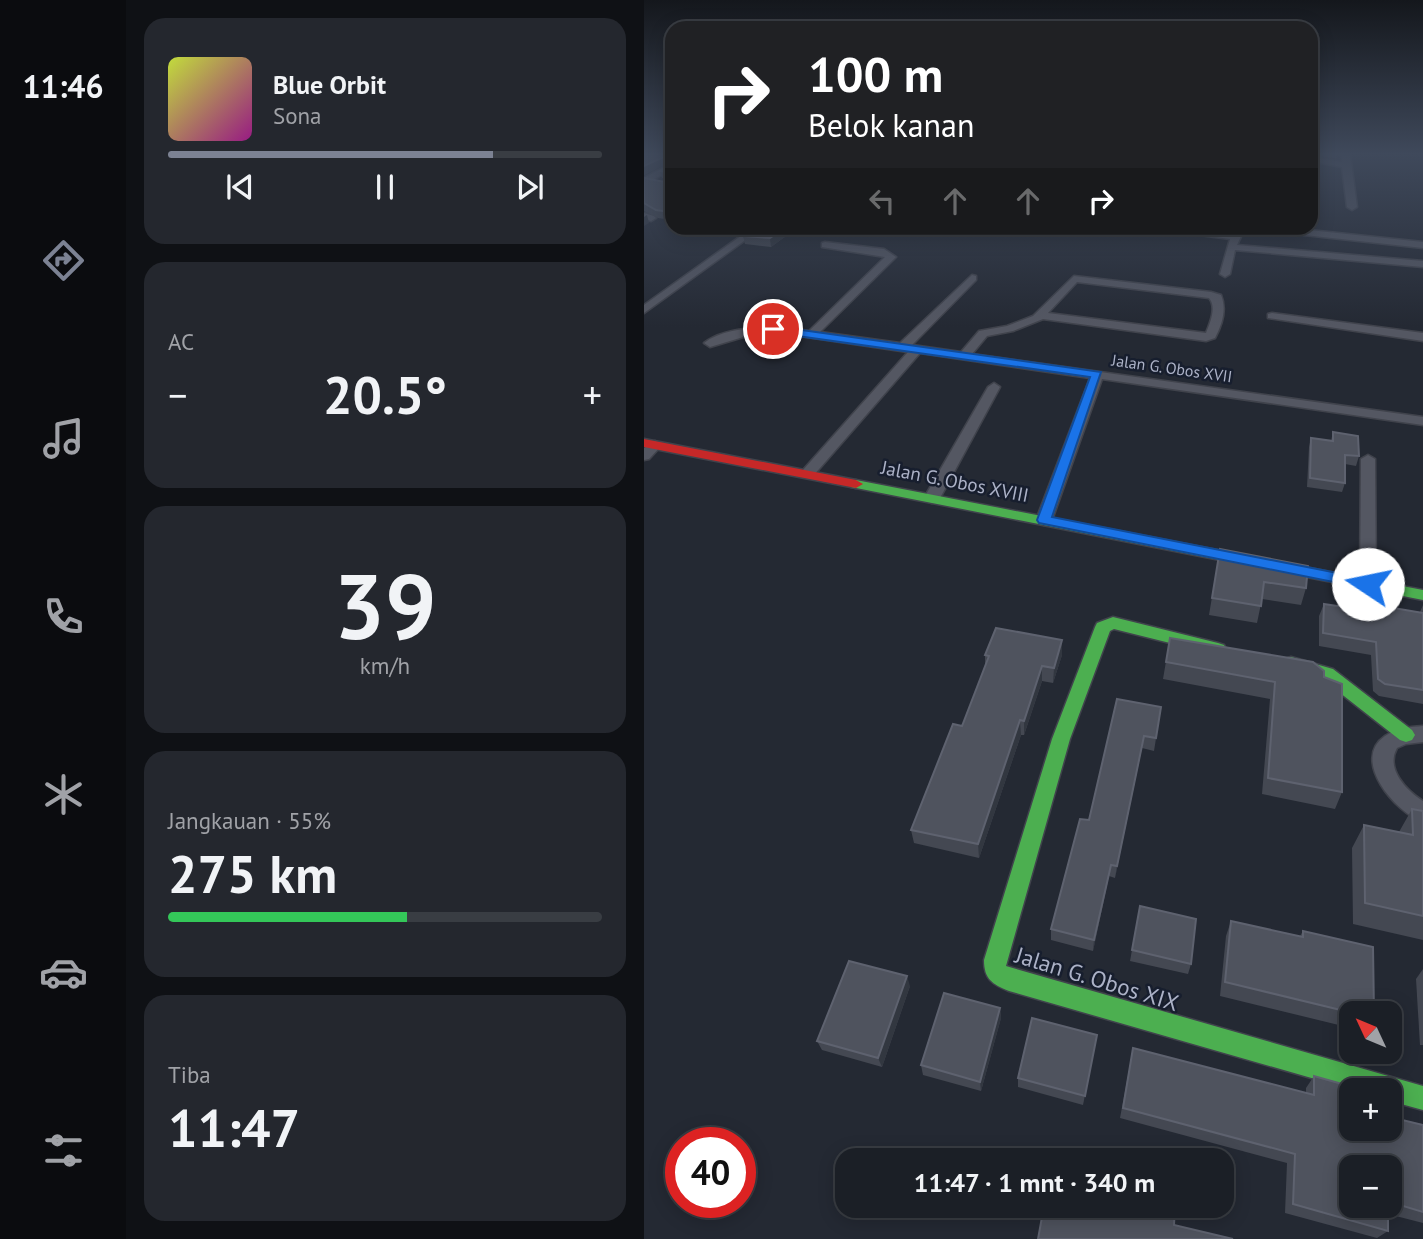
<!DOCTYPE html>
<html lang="id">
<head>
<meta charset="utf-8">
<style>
  :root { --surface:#1b1f26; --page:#24272e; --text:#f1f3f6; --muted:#a0a2a7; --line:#393d43; --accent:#7c8293 }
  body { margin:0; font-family:"PT Sans",sans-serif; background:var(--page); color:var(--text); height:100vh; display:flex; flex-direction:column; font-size:26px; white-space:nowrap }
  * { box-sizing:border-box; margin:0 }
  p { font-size:23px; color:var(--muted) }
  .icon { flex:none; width:38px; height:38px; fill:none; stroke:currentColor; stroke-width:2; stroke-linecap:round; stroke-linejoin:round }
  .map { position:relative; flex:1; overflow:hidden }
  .panel { display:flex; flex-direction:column; gap:18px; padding:18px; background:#0f1115; width:518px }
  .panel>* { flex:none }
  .hud { position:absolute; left:21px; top:21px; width:653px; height:214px; border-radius:21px; box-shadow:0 4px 18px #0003,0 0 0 2px var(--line); background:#202124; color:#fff; overflow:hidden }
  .needle { width:46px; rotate:314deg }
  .buttons { position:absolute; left:695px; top:1001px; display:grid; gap:14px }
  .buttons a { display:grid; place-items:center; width:63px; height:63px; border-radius:14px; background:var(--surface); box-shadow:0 4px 18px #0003,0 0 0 2px var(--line); font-size:35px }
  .speed { position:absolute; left:21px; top:1127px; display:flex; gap:14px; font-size:35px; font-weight:700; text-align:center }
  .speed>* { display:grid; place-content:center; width:91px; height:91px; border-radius:50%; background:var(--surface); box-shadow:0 4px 18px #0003,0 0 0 2px var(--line); line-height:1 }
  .speed .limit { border:10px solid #d22; background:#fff; color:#111 }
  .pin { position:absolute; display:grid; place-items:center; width:60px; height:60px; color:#fff; margin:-30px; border:4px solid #fff; border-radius:50%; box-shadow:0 2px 7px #0007 }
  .me { position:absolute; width:77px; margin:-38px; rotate:281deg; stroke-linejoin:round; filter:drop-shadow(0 0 5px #0008) }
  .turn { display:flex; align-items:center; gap:24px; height:147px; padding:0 28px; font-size:32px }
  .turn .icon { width:91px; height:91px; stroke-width:2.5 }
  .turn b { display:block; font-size:49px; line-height:60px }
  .lanes { display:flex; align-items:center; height:66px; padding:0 28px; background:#0003; justify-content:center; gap:35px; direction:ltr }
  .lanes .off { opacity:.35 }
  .big { font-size:52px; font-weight:700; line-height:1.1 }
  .panel .tile { flex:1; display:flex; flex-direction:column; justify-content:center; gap:10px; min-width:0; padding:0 24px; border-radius:21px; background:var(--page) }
  .panel .dial { align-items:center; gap:0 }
  .dial b { font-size:91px; line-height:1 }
  .song { display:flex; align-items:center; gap:21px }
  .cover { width:84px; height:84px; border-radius:10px; background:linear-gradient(135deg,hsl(70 70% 55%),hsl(310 70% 35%)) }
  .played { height:7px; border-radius:4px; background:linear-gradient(90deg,var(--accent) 75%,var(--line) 75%) }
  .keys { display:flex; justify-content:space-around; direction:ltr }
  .heat { display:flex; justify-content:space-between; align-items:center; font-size:38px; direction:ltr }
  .charge { height:10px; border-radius:5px; background:linear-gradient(90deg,#34c759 55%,var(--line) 0) }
  .trip { position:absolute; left:191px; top:1148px; width:399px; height:70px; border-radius:21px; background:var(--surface); box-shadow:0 4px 18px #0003,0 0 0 2px var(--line); font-weight:700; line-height:70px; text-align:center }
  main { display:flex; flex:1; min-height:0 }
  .tab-bar { display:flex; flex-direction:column; width:126px; justify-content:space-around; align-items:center; background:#0b0c0f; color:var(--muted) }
  .tab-bar .icon { width:49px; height:49px }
  .tab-bar .current { color:var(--accent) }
  .tab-bar b { font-size:32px; color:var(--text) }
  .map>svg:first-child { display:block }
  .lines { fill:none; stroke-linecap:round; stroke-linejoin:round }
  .street-casing { stroke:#40434c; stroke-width:3 }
  .fast-casing { stroke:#40434c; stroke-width:3 }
  .jam-casing { stroke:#40434c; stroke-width:3 }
  .street { fill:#545762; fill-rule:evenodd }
  .fast { fill:#4caf50; fill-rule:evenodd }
  .jam { fill:#c62828; fill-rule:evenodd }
  .wall { fill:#444852; fill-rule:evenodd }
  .shaded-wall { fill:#323740 }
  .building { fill:#4f535e; stroke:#5e626f; stroke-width:2 }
  .route { fill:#1a73e8; stroke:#114b97; stroke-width:2 }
  .labels { text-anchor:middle; stroke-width:5; stroke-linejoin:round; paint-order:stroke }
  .far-street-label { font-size:16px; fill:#acb2c7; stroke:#171e2e }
  .street-label { font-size:19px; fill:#acb2c7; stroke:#171e2e }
  .near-street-label { font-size:23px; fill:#acb2c7; stroke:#171e2e }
</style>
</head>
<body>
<main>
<nav class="tab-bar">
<b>11:46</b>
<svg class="icon current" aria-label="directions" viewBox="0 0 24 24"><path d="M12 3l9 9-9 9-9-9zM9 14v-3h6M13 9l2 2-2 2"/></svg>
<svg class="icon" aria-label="music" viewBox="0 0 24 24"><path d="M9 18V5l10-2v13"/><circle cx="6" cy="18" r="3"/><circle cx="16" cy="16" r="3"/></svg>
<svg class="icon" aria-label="phone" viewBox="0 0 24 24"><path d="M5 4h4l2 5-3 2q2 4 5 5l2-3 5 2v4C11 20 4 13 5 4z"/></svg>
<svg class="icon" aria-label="climate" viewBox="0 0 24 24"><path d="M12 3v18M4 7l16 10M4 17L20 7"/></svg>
<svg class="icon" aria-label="car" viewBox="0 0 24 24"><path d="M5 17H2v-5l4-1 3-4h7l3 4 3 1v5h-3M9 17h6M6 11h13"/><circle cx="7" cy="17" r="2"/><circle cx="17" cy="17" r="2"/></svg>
<svg class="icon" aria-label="filters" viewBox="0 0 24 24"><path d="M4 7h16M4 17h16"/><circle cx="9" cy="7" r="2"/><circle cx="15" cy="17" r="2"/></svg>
</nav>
<section class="panel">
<div class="tile">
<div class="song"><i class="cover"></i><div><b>Blue Orbit</b><p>Sona</p></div></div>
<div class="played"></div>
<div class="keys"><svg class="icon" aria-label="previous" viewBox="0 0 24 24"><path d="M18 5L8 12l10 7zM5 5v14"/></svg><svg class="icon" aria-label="pause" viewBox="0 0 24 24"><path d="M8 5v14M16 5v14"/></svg><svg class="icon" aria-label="next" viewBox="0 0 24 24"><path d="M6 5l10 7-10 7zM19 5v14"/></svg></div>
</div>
<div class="tile"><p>AC</p>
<div class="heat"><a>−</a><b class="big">20.5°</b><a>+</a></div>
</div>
<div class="tile dial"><b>39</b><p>km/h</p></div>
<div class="tile"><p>Jangkauan · 55%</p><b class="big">275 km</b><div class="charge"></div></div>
<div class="tile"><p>Tiba</p><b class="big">11:47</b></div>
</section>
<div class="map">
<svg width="779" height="1239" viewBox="0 0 779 1239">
  <rect width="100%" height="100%" fill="#242933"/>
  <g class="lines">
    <defs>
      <g id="street">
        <polygon points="698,154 706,154 713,207 708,210 703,207 698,167 667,161 667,157 698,162"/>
        <polygon points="28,163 28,169 0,185 0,178"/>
        <polygon points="0,213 10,216 12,218 7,221 0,219"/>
        <polygon points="108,228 118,228 0,313 0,305"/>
        <polygon points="503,228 530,228 588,234 592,228 605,228 599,232 593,245 779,261 779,267 591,250 586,274 581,277 576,274 586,239"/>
        <polygon points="619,228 646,228 779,242 779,248 624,231"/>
        <path d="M181 242 240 249 252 257 176 332 256 343 328 275 332 276V280L268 345 317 352 335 331 363 326 389 316 430 276 567 292 577 295C583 309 578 325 571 338L562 341 399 319 369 331 343 336 328 354 779 417V425L458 379 408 520 400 525 392 520 446 378 276 353 169 476H159V470L264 352 129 332 106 335 66 347 60 343C85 324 135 326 165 331L241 257 178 247V243ZM433 282 565 298C573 307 566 323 562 333L404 313Z"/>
        <polygon points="628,313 779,333 779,341 624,318 624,314"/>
        <polygon points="350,383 356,387 296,498 288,503 283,501 280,498 344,387"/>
        <polygon points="11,441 18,445 5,459 0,460 0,448"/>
        <polygon points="724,455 731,459 732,584 724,590 716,584 717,459"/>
        <path d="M779 726V742L762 744 753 748C741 769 763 791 779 801V822C752 813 706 760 741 736 753 728 766 727 779 726Z"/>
      </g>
      <g id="fast">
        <polygon points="212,480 779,590 779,600 207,487 207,481"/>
        <path d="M469 617 574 643 580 645 582 649 580 653 574 655 470 629 466 631 426 739 362 966 779 1086V1110L746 1101V1090H709L365 991C348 984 340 979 340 960L408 739 451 627 453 623Z"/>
        <polygon points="647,657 689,669 768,730 771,735 768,740 762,742 756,740 677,678 641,667 639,663 641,659"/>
      </g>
      <polygon id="jam" points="0,439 212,480 219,484 212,488 0,447"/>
    </defs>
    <use href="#street" class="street-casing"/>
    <use href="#fast" class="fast-casing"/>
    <use href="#jam" class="jam-casing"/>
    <use href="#street" class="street"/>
    <use href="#fast" class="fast"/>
    <use href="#jam" class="jam"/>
  </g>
  <g class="wall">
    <polygon points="0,154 28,154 28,179 18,178 16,171 27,164 27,161 0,175"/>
    <polygon points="667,154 693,154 692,158 667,156"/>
    <polygon points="0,178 26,183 28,181 28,220 14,218 0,211"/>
    <polygon points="153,228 127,247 101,244 99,236"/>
    <polygon points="689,432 715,456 712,466 701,464 701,483 698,492 663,487 665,447 667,438 687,441"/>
    <polygon points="576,549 662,588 657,605 618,599 613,623 565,615"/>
    <polygon points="680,604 724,611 726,604 776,612 779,605 779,704 735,696 729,691 727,655 675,646 675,616"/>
    <polygon points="526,638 680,677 698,792 691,809 618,794 626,699 519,679"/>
    <polygon points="418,640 418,655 409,683 398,681 380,735 377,735 335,858 270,843 267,830 318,726 341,666 341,655"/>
    <polygon points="517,707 510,751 498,748 471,878 465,876 449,951 407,940 407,929 445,820"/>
    <polygon points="768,809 779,811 779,940 709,924 708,848 720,825 755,832"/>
    <polygon points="496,906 547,964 544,974 486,961"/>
    <polygon points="587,921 656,936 659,931 730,1013 707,1013 707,1028 576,996 582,936"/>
    <polygon points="779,969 779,1045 776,1045 772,979"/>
    <polygon points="266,986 238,1067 178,1050 173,1041"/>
    <polygon points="356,1008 357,1018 337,1091 279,1075 277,1065"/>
    <polygon points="453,1035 439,1105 374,1087 374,1078"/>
    <path d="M489 1048 662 1093V1088L670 1076 707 1129 779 1125V1223L744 1214V1231L733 1238 641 1213 643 1163 476 1118ZM746 1167V1206H707Z"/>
  </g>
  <g class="shaded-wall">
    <polygon points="27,154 28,161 0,175 0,166"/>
    <polygon points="3,215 5,223 0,226 0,217"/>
    <polygon points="140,228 153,228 127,247 126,238"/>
    <polygon points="418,640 418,655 409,683 410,668"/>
    <polygon points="398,666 398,681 380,735 380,721"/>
    <polygon points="376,720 377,735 335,858 334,844"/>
    <polygon points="500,736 498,748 471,878 473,866"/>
    <polygon points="467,865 465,876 449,951 450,940"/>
    <polygon points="263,976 266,986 238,1067 234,1058"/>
    <polygon points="356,1008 357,1018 337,1091 336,1082"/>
  </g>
  <g class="building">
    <polygon points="0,154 26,154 0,166"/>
    <polygon points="27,154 28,154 28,178 26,172 16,171 27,164"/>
    <polygon points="0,178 26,183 28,181 28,210 26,212 12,210 0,203"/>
    <polygon points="110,228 140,228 126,238 99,236"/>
    <polygon points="689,432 714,436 715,456 701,455 701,483 666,478 667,438 689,441"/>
    <polygon points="576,549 664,566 662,588 620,582 617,606 568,598"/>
    <polygon points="680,604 727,611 726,604 779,613 779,690 741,684 734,679 732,642 679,633"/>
    <polygon points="352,628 418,640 410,668 398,666 380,721 376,720 334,844 267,830 309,724 318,726 345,656 341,655"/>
    <polygon points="526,638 669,662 680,671 680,677 698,684 698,792 624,778 631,682 522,662"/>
    <polygon points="473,699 517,707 512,738 500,736 473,866 467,865 450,940 407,929 436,819 445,820"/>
    <polygon points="768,809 779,811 779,916 721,903 720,825 769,835"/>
    <polygon points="496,906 552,919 547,964 488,950"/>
    <polygon points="587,921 659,937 659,931 729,947 730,1013 709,1013 581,982"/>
    <polygon points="205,961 263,976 234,1058 173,1041"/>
    <polygon points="300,993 356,1008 336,1082 277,1065"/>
    <polygon points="388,1018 453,1035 441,1096 374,1078"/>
    <polygon points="489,1048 670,1095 670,1076 716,1089 719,1085 734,1088 734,1090 707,1090 707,1129 746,1129 746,1117 779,1125 779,1212 746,1202 746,1167 707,1167 707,1206 744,1206 744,1231 649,1204 651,1154 479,1108"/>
    <polygon points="400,1206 531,1206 530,1225 589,1239 394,1239"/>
  </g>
  <linearGradient id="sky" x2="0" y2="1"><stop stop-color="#14171c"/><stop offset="0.47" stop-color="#3f495b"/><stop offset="1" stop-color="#3f495b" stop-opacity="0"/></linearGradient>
  <rect width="779" height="327" fill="url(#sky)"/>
  <polygon class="route" points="129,326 457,372 408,517 724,579 731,584 724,589 395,523 393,520 446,377 125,332 123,329"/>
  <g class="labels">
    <g class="far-street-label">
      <text transform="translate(528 368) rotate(8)" y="6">Jalan G. Obos XVII</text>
    </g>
    <g class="street-label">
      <text transform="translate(311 481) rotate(11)" y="7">Jalan G. Obos XVIII</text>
    </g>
    <g class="near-street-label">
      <text transform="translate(453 979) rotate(17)" y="8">Jalan G. Obos XIX</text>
    </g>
  </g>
</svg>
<div class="buttons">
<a><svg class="needle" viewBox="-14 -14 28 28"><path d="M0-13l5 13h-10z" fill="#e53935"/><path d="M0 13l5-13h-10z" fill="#a0a2a7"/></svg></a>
<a>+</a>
<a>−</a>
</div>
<div class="speed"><div class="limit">40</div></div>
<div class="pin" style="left:129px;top:329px;background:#d93025"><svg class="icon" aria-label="arrive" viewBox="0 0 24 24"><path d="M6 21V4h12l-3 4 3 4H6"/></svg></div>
<svg class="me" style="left:724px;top:584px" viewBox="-20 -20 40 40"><circle r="19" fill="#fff"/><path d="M0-13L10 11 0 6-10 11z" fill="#1a73e8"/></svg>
<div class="trip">11:47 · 1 mnt · 340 m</div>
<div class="hud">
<div class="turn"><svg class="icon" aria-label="right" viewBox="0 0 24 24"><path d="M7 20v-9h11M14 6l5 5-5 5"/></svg><div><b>100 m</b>Belok kanan</div></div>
<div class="lanes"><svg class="icon off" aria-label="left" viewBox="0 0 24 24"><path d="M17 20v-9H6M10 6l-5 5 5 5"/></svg><svg class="icon off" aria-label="ahead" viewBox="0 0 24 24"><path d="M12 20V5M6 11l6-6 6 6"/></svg><svg class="icon off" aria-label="ahead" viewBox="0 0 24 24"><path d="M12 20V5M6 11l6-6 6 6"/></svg><svg class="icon" aria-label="right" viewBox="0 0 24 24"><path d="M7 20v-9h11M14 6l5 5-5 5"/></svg></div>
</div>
</div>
</main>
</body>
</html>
